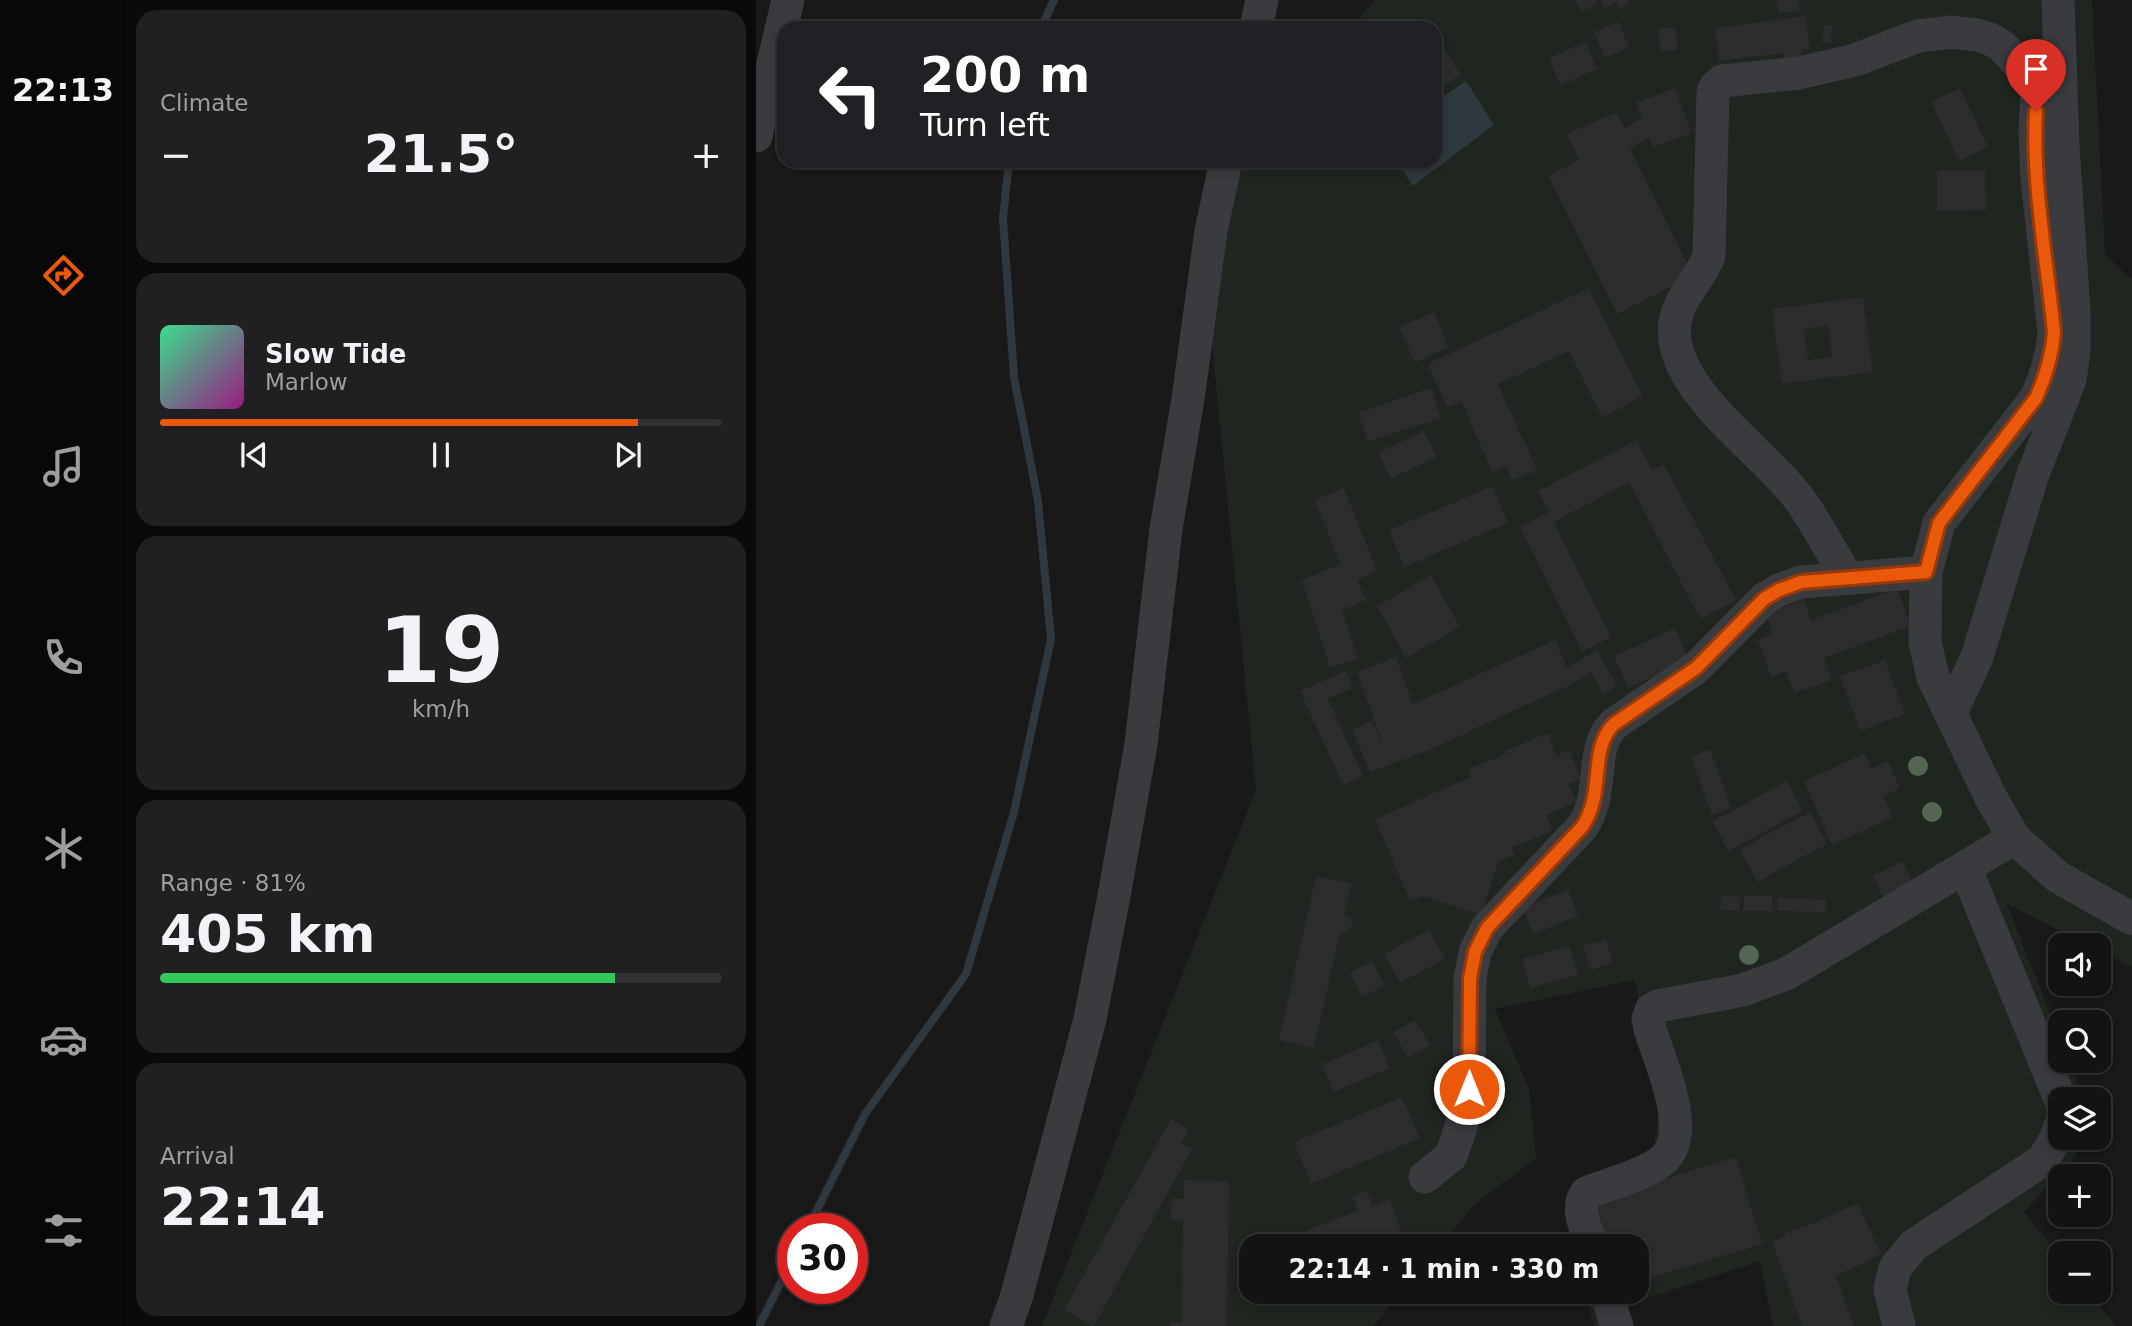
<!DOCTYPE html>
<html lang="en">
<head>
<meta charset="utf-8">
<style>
  :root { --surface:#131314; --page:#202022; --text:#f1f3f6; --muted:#9d9ea0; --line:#323234; --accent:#ea580c }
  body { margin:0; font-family:"DejaVu Sans",sans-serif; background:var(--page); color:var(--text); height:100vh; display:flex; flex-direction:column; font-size:26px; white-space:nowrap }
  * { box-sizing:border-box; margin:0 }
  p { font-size:23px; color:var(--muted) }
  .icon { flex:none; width:38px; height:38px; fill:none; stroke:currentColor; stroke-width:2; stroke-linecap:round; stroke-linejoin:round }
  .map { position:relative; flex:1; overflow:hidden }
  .sheet { display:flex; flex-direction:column; gap:10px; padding:10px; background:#0a0a0b; width:630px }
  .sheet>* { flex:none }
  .guide { position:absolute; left:21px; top:21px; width:665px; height:147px; border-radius:21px; box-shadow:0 4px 10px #0003,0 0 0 2px var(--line); background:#202124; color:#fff; overflow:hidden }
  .fabs { position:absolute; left:1292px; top:933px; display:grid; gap:14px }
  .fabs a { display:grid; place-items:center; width:63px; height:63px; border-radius:14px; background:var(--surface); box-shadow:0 4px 10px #0003,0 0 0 2px var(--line); font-size:35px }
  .speed { position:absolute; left:21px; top:1213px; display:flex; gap:14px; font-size:35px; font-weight:700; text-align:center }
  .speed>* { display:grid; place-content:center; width:91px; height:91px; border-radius:50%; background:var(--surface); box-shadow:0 4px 10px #0003,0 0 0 2px var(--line); line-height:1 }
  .speed .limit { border:10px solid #d22; background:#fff; color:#111 }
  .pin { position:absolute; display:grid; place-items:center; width:60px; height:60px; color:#fff; margin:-72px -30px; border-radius:50% 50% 50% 0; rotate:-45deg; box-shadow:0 0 7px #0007 }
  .pin .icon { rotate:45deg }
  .me { position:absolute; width:77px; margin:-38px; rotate:0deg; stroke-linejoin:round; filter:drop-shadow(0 0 5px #0008) }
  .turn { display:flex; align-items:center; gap:24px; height:147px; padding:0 28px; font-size:32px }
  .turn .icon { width:91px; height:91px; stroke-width:2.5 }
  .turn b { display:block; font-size:49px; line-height:60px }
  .big { font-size:52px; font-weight:700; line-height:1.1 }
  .sheet .widget { flex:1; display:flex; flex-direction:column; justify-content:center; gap:10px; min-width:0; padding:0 24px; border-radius:21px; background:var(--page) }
  .sheet .dial { align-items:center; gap:0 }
  .dial b { font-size:91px; line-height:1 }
  .song { display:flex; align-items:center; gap:21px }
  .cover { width:84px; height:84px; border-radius:10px; background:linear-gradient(135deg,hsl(150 70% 55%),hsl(310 70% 35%)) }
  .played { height:7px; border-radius:4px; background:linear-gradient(90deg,var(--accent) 85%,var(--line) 85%) }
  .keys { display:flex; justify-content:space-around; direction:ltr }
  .heat { display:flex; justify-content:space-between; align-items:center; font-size:38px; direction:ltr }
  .charge { height:10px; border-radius:5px; background:linear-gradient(90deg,#34c759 81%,var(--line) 0) }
  .trip { position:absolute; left:483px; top:1234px; width:410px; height:70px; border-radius:21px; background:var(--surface); box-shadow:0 4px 10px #0003,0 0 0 2px var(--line); font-weight:700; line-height:70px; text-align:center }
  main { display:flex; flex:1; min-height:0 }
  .tab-bar { display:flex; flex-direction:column; width:126px; justify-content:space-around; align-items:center; background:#080808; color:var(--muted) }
  .tab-bar .icon { width:49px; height:49px }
  .tab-bar .active { color:var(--accent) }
  .tab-bar b { font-size:32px; color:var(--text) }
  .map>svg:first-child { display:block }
  .green { fill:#1f251f }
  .water { fill:#2f383e }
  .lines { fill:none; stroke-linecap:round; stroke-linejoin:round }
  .stream { stroke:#2f383e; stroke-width:8 }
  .building { fill:#2c2c2e; fill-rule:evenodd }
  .minor { stroke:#3a3b3f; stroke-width:33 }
  .tree { fill:#546554 }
  .route-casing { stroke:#983908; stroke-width:18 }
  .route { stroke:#ea580c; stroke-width:12 }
</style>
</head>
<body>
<main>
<nav class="tab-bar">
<b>22:13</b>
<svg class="icon active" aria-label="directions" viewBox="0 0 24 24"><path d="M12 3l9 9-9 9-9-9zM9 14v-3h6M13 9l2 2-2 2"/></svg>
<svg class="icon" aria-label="music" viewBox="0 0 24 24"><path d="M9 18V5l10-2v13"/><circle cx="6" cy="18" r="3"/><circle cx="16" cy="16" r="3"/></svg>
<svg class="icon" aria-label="phone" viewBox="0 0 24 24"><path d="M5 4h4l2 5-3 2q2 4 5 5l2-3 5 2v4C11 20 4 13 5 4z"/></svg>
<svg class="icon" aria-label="climate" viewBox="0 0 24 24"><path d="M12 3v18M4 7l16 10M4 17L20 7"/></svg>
<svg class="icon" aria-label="car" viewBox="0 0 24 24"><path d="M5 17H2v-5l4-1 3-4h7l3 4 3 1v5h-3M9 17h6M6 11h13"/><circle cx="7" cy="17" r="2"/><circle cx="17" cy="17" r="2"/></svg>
<svg class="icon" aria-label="filters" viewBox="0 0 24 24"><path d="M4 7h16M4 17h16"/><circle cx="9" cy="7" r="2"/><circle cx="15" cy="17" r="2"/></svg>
</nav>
<section class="sheet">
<div class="widget"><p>Climate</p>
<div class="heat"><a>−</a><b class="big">21.5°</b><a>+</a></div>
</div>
<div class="widget">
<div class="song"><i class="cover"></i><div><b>Slow Tide</b><p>Marlow</p></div></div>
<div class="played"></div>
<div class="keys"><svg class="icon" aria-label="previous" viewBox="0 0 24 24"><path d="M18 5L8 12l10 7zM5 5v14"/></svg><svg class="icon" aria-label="pause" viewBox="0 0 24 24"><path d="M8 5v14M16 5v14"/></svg><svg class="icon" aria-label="next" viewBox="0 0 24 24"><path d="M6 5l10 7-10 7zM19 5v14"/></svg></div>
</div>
<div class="widget dial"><b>19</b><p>km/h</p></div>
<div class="widget"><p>Range · 81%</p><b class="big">405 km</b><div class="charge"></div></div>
<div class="widget"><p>Arrival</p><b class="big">22:14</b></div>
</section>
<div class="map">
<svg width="1376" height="1326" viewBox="0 0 1376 1326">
  <rect width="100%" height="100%" fill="#19191a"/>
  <polygon class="green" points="619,0 1336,0 1349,254 1376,280 1376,967 1342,950 1342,945 1333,945 1251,904 1304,1039 1304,1060 1312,1061 1321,1082 1320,1099 1304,1099 1304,1138 1320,1138 1320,1155 1268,1212 1304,1257 1304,1292 1332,1292 1360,1326 1017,1326 1004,1261 865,1307 869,1326 839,1326 827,1292 880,1292 880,1246 819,1246 810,1194 837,1174 898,1150 903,1109 879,980 739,1009 773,1089 780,1159 720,1203 684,1246 495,1246 495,1292 646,1292 617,1326 286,1326 500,790 454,324 470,201 486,161 679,161 679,28 594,28"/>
  <polygon class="water" points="710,81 738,125 657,186 641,161 679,161 679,102"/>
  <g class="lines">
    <g class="stream">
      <polyline points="285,28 298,0"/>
      <polyline points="52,1228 109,1114 210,974 258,812 295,639 282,501 258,377 247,218 253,161"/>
      <polyline points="3,1326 37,1258"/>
    </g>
  </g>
  <g class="building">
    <polygon points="819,0 839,0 841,4 825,11"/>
    <polygon points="844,0 871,0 872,4 864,9 860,2 849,9"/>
    <polygon points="1021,0 1043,0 1044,11 1022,13"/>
    <polygon points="1050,16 1054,49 1046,50 1048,65 1031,68 1028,53 963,61 959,28"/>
    <polygon points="863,22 873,48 849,58 838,32"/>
    <polygon points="1068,25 1076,26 1075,43 1066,42"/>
    <polygon points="919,27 922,50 905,52 902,29"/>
    <polygon points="684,42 705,75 679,92 679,45"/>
    <polygon points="830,42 841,69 804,85 793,58"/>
    <polygon points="919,88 935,133 897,147 893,137 874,148 937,276 861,314 792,176 823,160 811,134 861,112 868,128 886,118 880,103"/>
    <polygon points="1204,88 1232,147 1203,161 1175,102"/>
    <polygon points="1229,170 1230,210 1181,211 1181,171"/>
    <polygon points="833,288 887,396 846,417 813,351 742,384 781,470 756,480 750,466 737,473 705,401 691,408 672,364"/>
    <path d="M1107 297 1117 372 1026 384 1016 309ZM1072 325 1076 357 1052 360 1048 329Z"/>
    <polygon points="678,312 693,347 659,363 643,327"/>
    <polygon points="675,388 685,418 612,442 602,413"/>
    <polygon points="668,431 681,457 634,479 622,453"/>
    <polygon points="881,440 896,470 908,464 980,600 944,619 873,482 798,522 855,637 826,652 764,527 793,512 782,491"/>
    <polygon points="737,486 752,523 648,567 633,530"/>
    <polygon points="588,488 621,571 601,580 610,600 586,610 602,659 574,668 546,580 584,564 559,500"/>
    <polygon points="675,575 704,627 650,658 621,606"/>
    <polygon points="1141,589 1155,626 1068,658 1076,680 1038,693 1030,671 1015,677 1002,640 1017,634 1010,613 1048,600 1055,620"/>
    <polygon points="919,628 933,661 872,688 858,656"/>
    <polygon points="799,640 811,668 841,650 861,686 847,694 835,672 818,683 673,750 614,772 596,729 616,721 630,753 601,672 640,657 657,704"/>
    <polygon points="1129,660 1149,714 1104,731 1084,676"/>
    <polygon points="590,671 597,688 572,699 607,776 587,785 544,691"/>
    <polygon points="792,733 800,756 813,750 825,779 812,784 820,802 790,815 796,831 755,848 759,855 742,862 725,915 667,896 654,901 619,819 715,777 712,769 750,754 749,751"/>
    <polygon points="954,749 975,808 956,815 935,757"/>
    <polygon points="1109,753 1115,768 1132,761 1144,788 1128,796 1137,817 1076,845 1048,781"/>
    <polygon points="1031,781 1047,811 972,851 957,821"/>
    <polygon points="1054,812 1071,844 1001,882 984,849"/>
    <polygon points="1147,861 1157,883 1127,897 1117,875"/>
    <polygon points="560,876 596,884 588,914 594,917 596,922 595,928 590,932 584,933 558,1048 523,1040"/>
    <polygon points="812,890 822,916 777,934 766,907"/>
    <polygon points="965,896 984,897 983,911 964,910"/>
    <polygon points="988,896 1016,896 1017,911 987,911"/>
    <polygon points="1022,898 1070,900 1070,912 1021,911"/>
    <polygon points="673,929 689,959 644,983 628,954"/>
    <polygon points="850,939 857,963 834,970 827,946"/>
    <polygon points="814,946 822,975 774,988 766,959"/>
    <polygon points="617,961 628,986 605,997 594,972"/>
    <polygon points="659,1020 674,1045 652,1058 637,1032"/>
    <polygon points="622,1040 634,1068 578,1092 566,1065"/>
    <polygon points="646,1097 664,1138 555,1184 538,1142"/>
    <polygon points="415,1119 433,1130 425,1143 436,1149 338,1326 336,1326 308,1310"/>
    <polygon points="980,1157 1006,1244 880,1282 880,1246 847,1246 833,1202"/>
    <polygon points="428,1180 473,1181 471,1326 415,1326 415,1321 425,1322 427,1221 414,1220 416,1198 428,1199"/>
    <polygon points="611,1191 616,1206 634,1199 645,1230 602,1246 508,1246 602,1211 596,1197"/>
    <polygon points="1102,1203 1125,1255 1080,1276 1098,1326 1046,1326 1016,1241 1029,1236 1028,1233 1060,1222"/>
  </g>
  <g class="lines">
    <g class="minor">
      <polyline points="500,28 506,0"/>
      <polyline points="0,136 32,0"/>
      <path d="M1091 578C1076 553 1062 525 1044 500 1010 452 909 388 919 322 923 297 944 279 953 256L957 92 959 87 966 81 1043 73 1099 60 1162 36 1195 32 1221 35 1234 39 1246 46 1267 69 1281 91 1279 131 1281 179 1298 333C1296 356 1290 376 1280 398L1183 523 1170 572 1169 642 1177 677 1234 796 1258 838 1302 877 1376 919"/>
      <polyline points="1195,713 1221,657 1277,474 1314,380 1318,352 1318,310 1307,145 1302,0"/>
      <polyline points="1209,867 1304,1099"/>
      <path d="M669 1177 695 1156 705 1127 713 1089 714 979 719 952 731 928 826 827C850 793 832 750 858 724L940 668 1008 599 1023 590 1045 582 1170 572"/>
      <path d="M836 1246C830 1229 819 1209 830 1193 850 1185 895 1173 909 1158 936 1130 904 1062 894 1029L892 1019 895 1010 902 1006 987 990 1030 974 1258 838"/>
      <polyline points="850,1292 861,1326"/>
      <polyline points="250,1326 261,1295 334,1019 358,896 385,744 410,529 432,399 455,231 470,161"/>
      <polyline points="1143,1326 1134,1289 1139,1268 1158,1245 1287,1160 1300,1138 1304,1126"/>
    </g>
  </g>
  <g class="tree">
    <circle cx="1162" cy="766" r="10"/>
    <circle cx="1176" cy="812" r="10"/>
    <circle cx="993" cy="955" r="10"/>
  </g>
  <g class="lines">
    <defs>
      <path id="route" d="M713 1089 714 979 719 952 731 928 826 827C850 792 832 750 858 724L940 668 1008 599 1023 590 1045 582 1170 572 1183 523 1280 398C1290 376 1296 356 1298 333 1291 260 1276 185 1280 111"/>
    </defs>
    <use href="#route" class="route-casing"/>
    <use href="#route" class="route"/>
  </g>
</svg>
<div class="fabs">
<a><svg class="icon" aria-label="sound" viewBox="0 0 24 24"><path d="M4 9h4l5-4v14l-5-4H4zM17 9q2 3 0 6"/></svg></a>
<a><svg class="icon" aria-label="search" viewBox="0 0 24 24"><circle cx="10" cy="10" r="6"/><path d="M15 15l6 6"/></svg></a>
<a><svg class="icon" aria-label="layers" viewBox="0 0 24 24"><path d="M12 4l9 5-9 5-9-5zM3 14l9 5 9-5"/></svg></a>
<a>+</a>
<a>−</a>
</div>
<div class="speed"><div class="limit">30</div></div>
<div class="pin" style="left:1280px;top:111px;background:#d93025"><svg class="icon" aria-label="arrive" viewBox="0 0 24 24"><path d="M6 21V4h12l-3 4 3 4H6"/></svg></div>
<svg class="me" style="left:713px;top:1089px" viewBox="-20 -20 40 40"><circle r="17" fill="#ea580c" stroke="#fff" stroke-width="3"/><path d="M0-11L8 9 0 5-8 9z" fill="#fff"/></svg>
<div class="trip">22:14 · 1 min · 330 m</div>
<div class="guide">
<div class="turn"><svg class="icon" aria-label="left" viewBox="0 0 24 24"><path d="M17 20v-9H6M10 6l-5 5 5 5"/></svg><div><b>200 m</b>Turn left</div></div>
</div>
</div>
</main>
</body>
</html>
